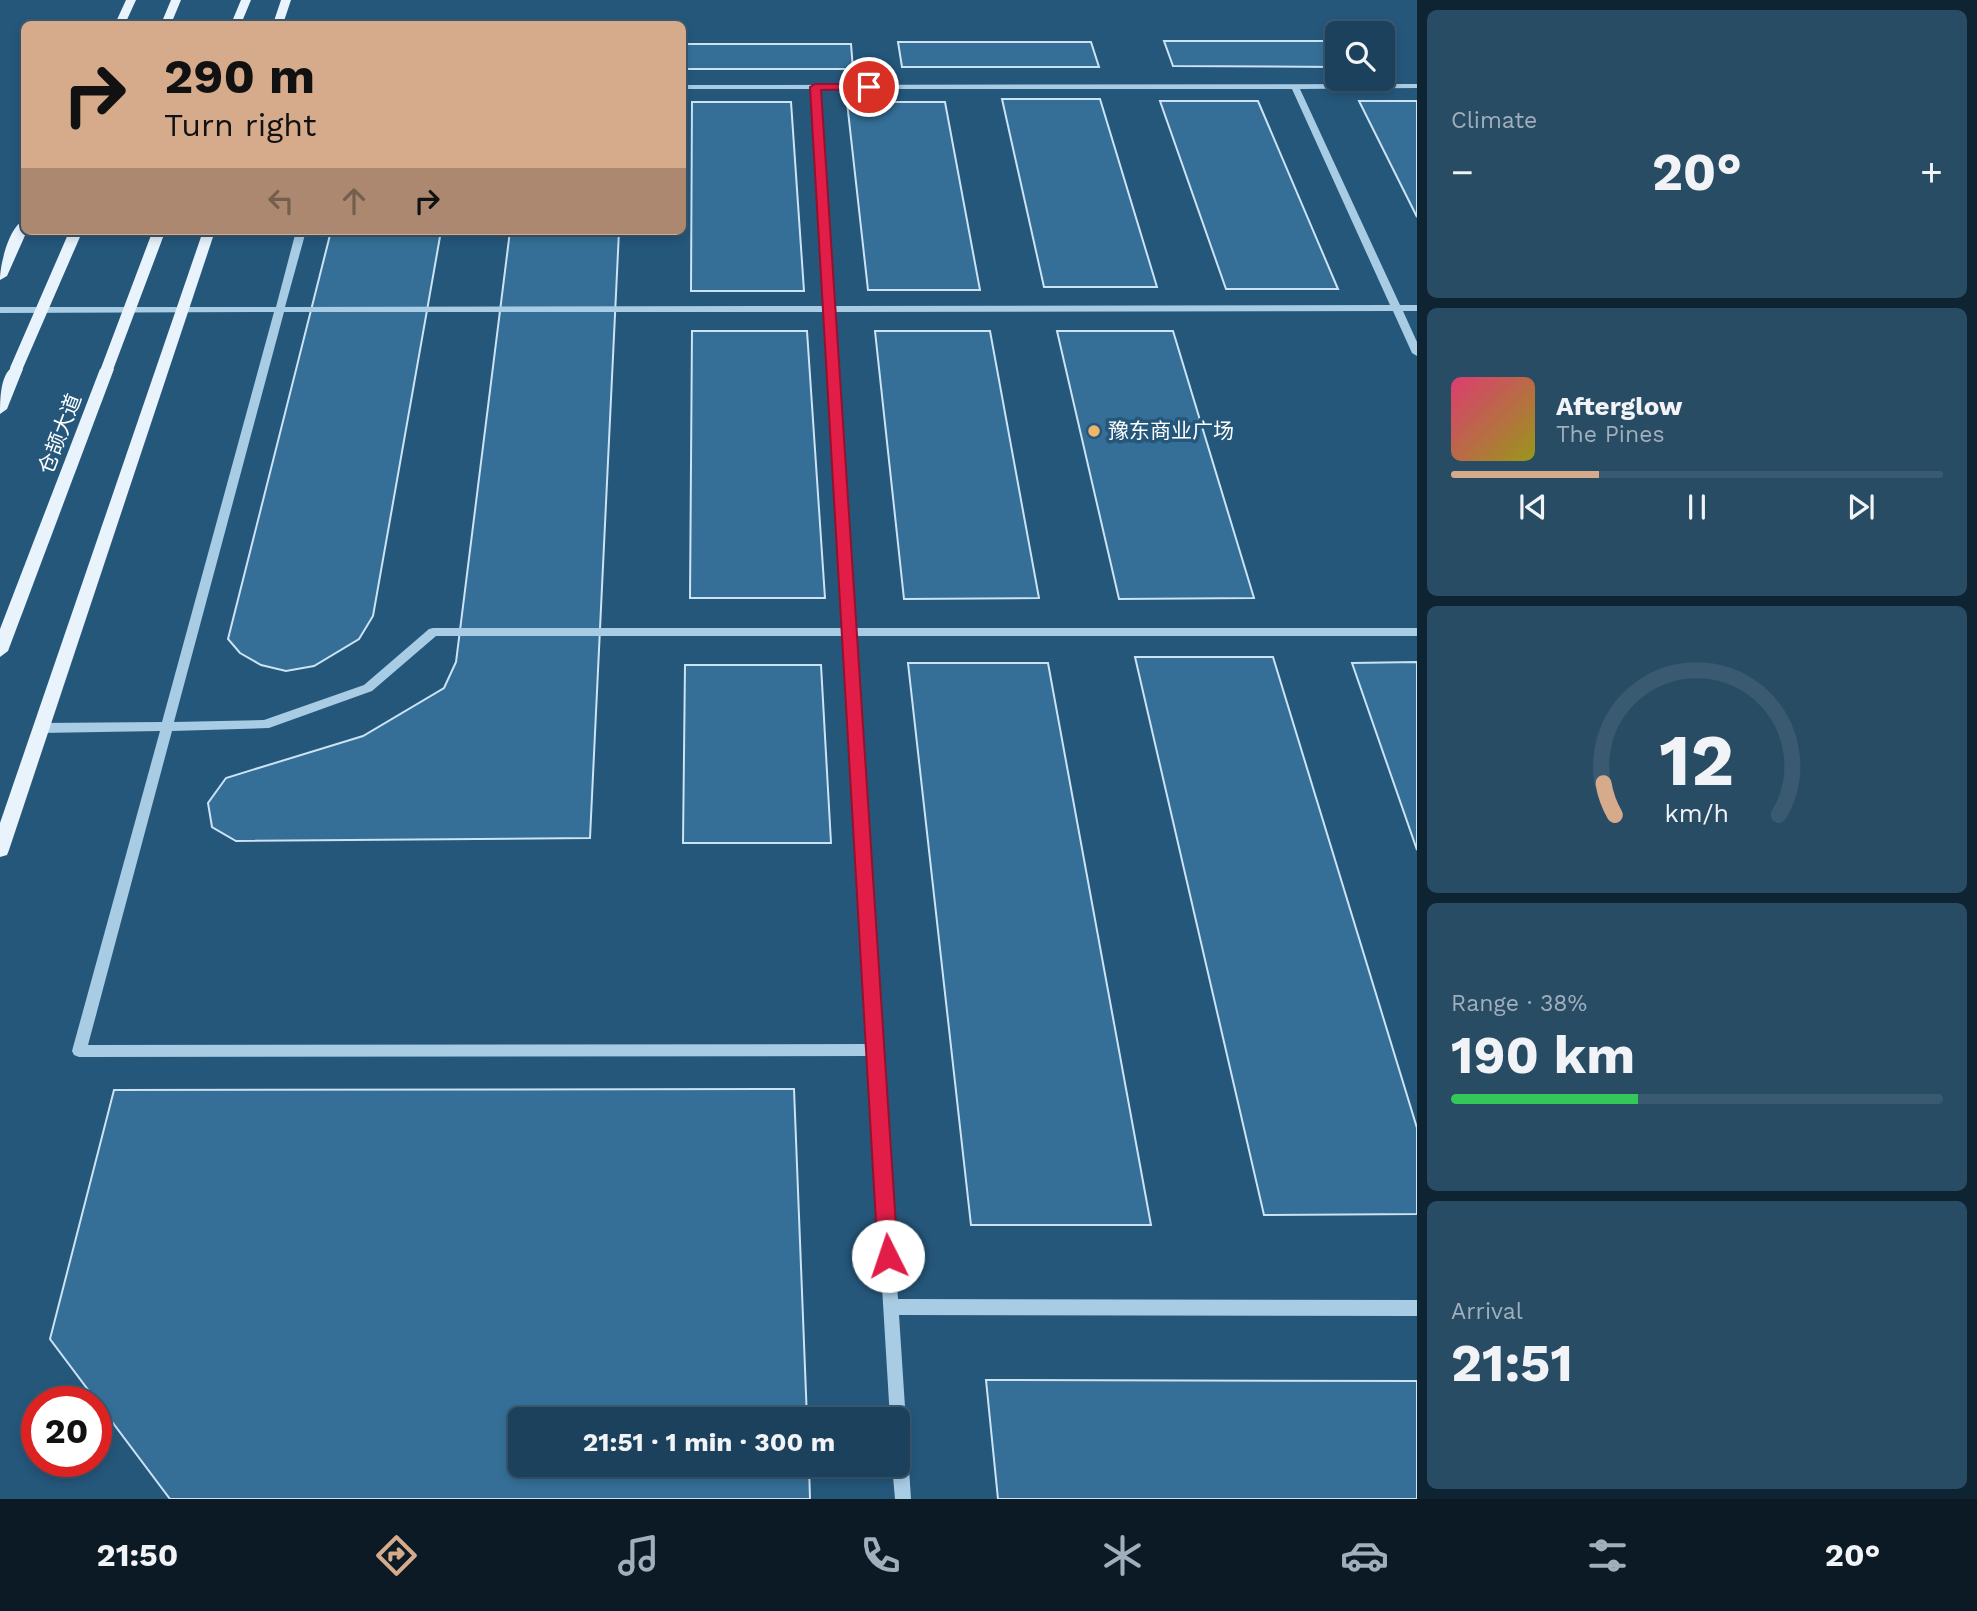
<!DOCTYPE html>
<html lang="en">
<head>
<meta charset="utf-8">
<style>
  :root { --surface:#1c415c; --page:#294c65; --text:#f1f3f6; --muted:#a0afbb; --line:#3a5a72; --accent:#d6ab8b }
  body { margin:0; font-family:"Work Sans","Noto Sans SC",sans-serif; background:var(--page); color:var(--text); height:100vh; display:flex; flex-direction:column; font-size:26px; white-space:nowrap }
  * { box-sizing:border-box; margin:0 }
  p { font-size:23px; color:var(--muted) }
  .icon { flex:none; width:38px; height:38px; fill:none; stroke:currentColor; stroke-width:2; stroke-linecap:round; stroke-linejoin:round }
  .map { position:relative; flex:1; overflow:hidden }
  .side { display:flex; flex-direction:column; gap:10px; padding:10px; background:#0f2433; width:560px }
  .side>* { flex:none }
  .guide { position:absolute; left:21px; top:21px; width:665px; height:214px; border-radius:10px; box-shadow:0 4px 10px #0003,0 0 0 2px var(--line); background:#d6ab8b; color:#111; overflow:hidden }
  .controls { position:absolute; left:1325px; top:21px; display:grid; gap:14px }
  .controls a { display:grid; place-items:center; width:70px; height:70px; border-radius:10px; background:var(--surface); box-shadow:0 4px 10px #0003,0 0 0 2px var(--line); font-size:35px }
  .speed { position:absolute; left:21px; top:1386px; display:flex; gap:14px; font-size:35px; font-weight:700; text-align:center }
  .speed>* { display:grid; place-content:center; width:91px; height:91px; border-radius:50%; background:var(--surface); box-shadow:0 4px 10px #0003,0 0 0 2px var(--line); line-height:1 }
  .speed .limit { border:10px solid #d22; background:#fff; color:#111 }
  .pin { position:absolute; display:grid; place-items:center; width:60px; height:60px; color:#fff; margin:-30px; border:4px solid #fff; border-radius:50%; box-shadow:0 2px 7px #0007 }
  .me { position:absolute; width:77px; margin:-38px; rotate:356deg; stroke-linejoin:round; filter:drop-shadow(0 0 5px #0008) }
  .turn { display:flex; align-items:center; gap:24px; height:147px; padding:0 28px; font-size:32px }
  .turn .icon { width:91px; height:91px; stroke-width:2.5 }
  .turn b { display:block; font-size:49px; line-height:60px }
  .lanes { display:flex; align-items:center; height:66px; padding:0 28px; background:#0003; justify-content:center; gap:35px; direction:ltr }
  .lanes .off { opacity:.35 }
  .big { font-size:52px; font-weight:700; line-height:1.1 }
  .side .tile { flex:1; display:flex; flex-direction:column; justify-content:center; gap:10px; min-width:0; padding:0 24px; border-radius:10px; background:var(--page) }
  .side .dial { align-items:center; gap:0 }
  .dial svg { height:182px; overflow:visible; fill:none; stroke:var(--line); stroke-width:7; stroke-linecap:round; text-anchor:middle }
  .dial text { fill:var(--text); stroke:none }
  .song { display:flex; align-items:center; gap:21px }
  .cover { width:84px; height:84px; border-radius:10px; background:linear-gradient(135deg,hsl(340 70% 55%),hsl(60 70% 35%)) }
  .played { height:7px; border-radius:4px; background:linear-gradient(90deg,var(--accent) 30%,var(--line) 30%) }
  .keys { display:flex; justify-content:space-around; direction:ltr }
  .heat { display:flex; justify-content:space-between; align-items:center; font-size:38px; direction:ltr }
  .charge { height:10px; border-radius:5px; background:linear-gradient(90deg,#34c759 38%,var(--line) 0) }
  .trip { position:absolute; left:508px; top:1407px; width:402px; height:70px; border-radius:10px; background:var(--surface); box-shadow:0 4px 10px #0003,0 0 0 2px var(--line); font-weight:700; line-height:70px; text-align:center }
  .tabs { display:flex; height:112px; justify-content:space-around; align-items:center; background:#0b1a25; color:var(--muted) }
  .tabs .icon { width:49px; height:49px }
  .tabs .on { color:var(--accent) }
  .tabs b { font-size:32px; color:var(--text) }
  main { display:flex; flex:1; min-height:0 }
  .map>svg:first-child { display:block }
  .building { fill:#356f97; stroke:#cbe3f4; stroke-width:2 }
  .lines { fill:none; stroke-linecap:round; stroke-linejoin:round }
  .minor { fill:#a8cce4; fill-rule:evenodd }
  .major { fill:#e8f3fc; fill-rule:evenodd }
  .major-bridge { stroke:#e8f3fc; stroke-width:12 }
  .route { fill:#e11d48; stroke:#92132f; stroke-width:2 }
  .poi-dot { fill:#eeb66c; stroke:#25577b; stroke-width:2.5 }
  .labels { text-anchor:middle; stroke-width:7; stroke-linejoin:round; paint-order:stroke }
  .poi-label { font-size:21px; fill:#fff; stroke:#25577b; text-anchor:start }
  .street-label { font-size:21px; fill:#fff; stroke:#25577b }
</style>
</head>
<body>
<main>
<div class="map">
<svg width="1417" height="1499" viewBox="0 0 1417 1499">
  <rect width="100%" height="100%" fill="#25577b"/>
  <g class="building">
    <polygon points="1164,41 1337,41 1337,67 1173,66"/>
    <polygon points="898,42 1091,42 1099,67 902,67"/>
    <polygon points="682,44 851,44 853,69 682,69"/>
    <polygon points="1002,99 1100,99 1157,287 1044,287"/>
    <polygon points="1160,101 1258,101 1338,289 1226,289"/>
    <polygon points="1359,101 1417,101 1417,217"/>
    <polygon points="692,102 791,102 804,291 691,291"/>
    <polygon points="847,102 945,102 980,290 868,290"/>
    <polygon points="331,231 441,231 373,616 359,639 314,666 286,671 261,665 240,653 228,639"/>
    <polygon points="510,231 619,231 590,838 236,841 212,827 208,803 226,778 363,736 444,688 456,662"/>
    <polygon points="692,331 807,331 825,598 690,598"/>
    <polygon points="875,331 990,331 1039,598 904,599"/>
    <polygon points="1057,331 1173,331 1254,598 1119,599"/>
    <polygon points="1135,657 1273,657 1417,1128 1417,1214 1264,1215"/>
    <polygon points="1417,662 1417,850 1352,663"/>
    <polygon points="908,663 1048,663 1151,1225 971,1225"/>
    <polygon points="685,665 821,665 831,843 683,843"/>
    <polygon points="794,1089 807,1419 520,1419 520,1465 809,1465 810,1499 170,1499 50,1339 114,1090"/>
    <polygon points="986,1380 1417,1381 1417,1499 998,1499"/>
  </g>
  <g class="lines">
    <path class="minor" d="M1417 84V88L1300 89 1400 305H1417V311H1403L1417 342V356L1412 353 1393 311 834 312 854 628H1417V636H855L898 1299 1417 1300V1316L899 1315 911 1499H895L892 1465H898V1419H890L868 1056 79 1057 74 1055 72 1051 160 731 41 733 35 728 41 723 162 722 274 312 0 313V307H276L296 231H306L285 307 824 306 811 89H682V85ZM819 89H1292L1390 305 833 306ZM284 312H824L843 628H433L429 629 364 685 264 720 174 722ZM436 636H843L868 1044 88 1045 172 731 269 728 372 691Z"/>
    <g class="major">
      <polygon points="126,0 136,0 125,24 115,24"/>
      <polygon points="171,0 181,0 171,24 161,24"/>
      <polygon points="241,0 251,0 241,24 231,24"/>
      <polygon points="281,0 291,0 283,24 273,24"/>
      <path d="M24 220V231H27L7 276 0 280C0 264 9 227 24 220Z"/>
      <polygon points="203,231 215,231 9,850 7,855 0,857 0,823"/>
      <path d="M16 365 23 369 7 409 0 414C0 399 0 371 16 365Z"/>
      <polygon points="107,365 114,369 8,651 0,657 0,629 100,369"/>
    </g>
    <g class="major-bridge">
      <polyline points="16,369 76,231"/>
      <polyline points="107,369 159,231"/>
    </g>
  </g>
  <polygon class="route" points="869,84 874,87 872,89 821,90 898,1256 895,1263 888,1265 881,1263 878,1256 810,87 815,84"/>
  <circle class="poi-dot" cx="1094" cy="431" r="7"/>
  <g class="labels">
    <g class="poi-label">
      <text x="1108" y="438">豫东商业广场</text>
    </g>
    <g class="street-label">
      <text transform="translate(60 434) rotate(-69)" y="7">仓颉大道</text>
    </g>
  </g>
</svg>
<div class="controls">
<a><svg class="icon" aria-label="search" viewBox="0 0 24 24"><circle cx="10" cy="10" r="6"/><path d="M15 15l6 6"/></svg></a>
</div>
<div class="speed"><div class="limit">20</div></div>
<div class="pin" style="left:869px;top:87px;background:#d93025"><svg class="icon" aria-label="arrive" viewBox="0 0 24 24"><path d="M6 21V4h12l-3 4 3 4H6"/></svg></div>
<svg class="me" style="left:888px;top:1256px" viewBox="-20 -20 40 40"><circle r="19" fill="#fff"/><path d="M0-13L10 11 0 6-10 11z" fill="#e11d48"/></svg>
<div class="trip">21:51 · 1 min · 300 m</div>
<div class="guide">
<div class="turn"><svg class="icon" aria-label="right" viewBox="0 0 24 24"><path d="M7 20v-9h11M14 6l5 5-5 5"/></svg><div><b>290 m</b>Turn right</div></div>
<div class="lanes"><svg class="icon off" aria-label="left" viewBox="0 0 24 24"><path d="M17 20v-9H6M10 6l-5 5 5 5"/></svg><svg class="icon off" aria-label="ahead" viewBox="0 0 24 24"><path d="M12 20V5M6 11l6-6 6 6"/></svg><svg class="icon" aria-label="right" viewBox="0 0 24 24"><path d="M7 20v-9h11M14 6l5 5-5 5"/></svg></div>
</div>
</div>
<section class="side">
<div class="tile"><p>Climate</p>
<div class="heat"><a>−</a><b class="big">20°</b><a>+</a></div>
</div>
<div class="tile">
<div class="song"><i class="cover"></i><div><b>Afterglow</b><p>The Pines</p></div></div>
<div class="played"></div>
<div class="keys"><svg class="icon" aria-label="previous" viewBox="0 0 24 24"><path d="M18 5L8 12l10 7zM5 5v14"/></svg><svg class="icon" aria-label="pause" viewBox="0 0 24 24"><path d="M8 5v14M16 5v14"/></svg><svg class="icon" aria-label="next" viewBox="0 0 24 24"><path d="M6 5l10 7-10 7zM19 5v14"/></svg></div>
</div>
<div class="tile dial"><svg viewBox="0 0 100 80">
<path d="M14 69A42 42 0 1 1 86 69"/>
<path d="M14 69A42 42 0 0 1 9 55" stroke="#d6ab8b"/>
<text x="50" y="56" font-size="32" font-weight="700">12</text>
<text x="50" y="72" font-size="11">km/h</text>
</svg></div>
<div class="tile"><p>Range · 38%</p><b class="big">190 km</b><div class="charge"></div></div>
<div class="tile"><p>Arrival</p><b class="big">21:51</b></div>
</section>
</main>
<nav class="tabs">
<b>21:50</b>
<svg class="icon on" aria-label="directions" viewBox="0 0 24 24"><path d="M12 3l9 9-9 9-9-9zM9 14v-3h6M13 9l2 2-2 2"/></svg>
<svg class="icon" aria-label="music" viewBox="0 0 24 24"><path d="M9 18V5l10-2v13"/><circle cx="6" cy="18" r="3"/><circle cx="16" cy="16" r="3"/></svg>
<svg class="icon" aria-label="phone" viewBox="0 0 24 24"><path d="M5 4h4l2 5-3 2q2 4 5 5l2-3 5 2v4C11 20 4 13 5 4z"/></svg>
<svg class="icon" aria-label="climate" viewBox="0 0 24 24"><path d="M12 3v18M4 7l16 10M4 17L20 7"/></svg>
<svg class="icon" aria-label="car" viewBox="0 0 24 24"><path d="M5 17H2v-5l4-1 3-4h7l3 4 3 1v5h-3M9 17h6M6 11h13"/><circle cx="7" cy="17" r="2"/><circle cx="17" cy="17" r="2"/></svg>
<svg class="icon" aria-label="filters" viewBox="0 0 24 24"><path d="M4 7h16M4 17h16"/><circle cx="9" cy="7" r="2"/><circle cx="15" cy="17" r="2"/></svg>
<b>20°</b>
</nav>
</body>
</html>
